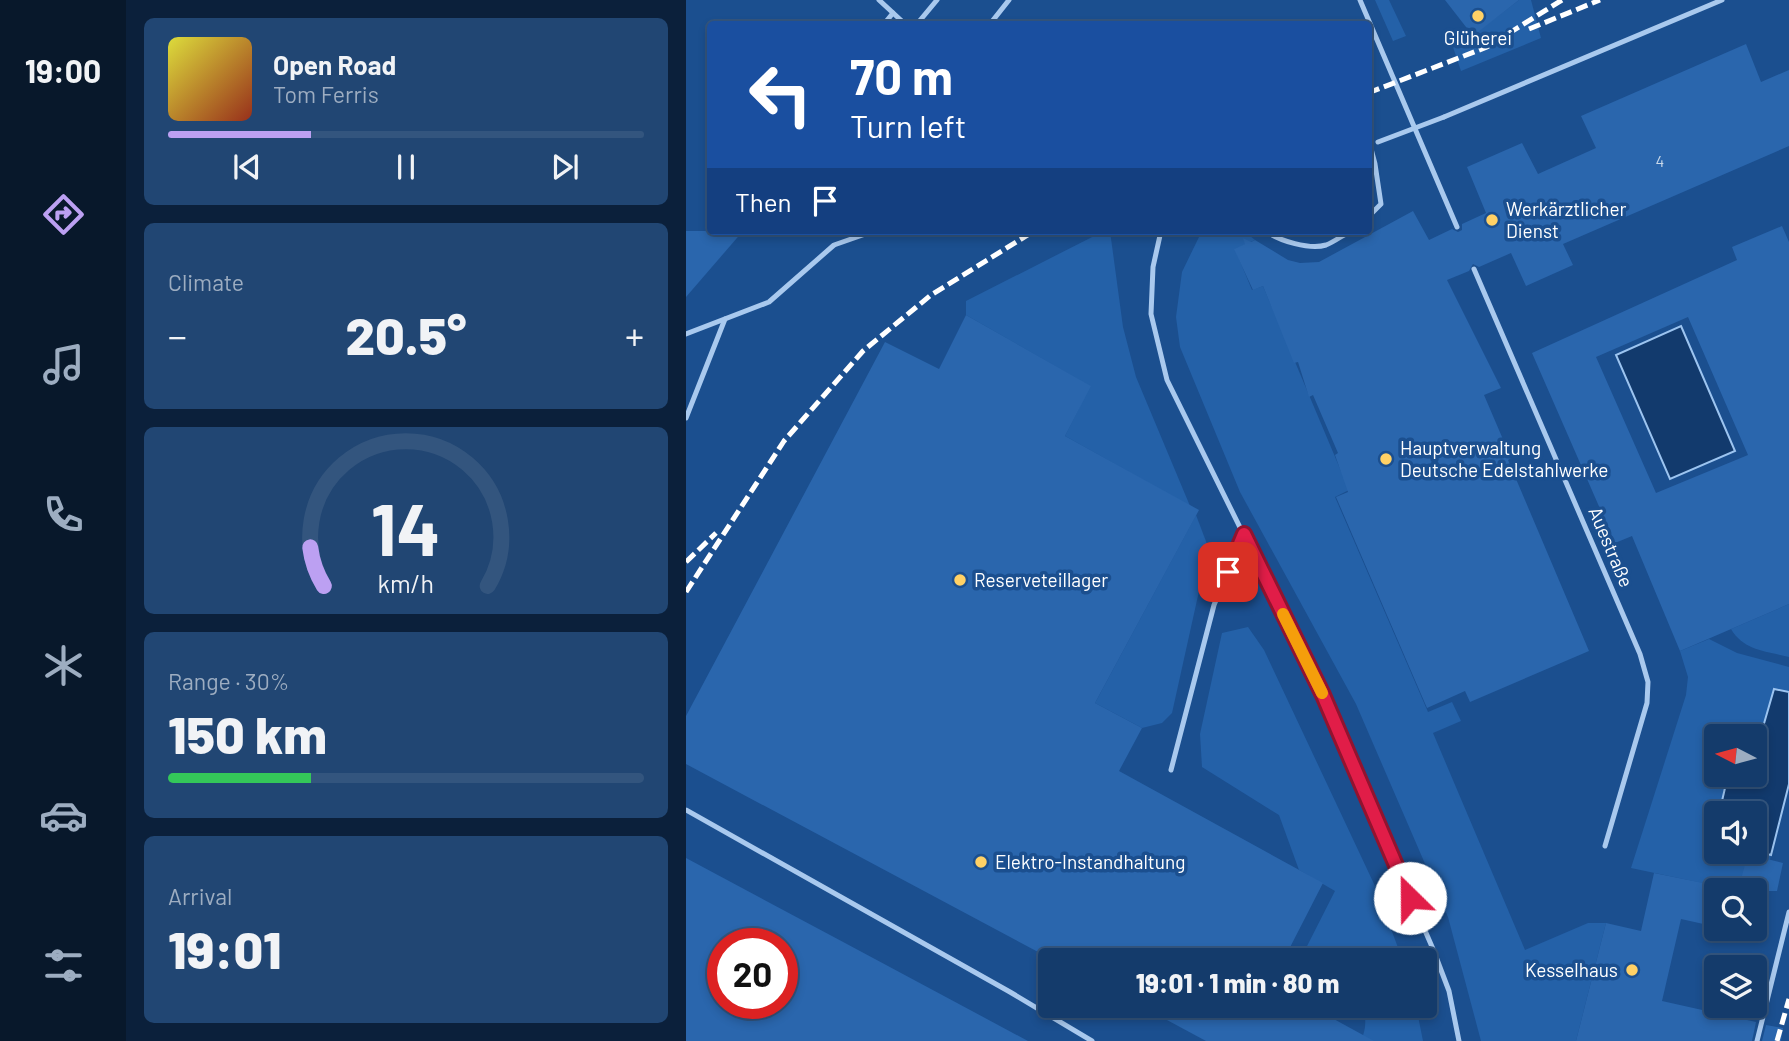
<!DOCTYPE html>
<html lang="en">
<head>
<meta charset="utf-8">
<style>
  :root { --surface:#143b6b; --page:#214673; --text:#f1f3f6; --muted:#9dadc1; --line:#33557e; --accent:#bca0f2 }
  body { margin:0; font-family:Barlow,sans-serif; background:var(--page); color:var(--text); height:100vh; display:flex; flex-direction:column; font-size:26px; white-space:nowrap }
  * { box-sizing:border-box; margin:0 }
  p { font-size:23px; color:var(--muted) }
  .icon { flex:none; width:38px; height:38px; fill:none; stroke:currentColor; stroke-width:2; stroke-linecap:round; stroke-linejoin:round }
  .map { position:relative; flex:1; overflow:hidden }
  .drawer { display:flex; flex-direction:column; gap:18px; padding:18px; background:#0b203b; width:560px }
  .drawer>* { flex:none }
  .top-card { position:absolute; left:21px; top:21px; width:665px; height:214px; border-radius:7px; box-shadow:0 4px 10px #0003,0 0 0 2px var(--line); background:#1a4fa0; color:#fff; overflow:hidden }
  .needle { width:46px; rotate:276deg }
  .controls { position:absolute; left:1018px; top:724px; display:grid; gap:14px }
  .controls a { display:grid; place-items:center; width:63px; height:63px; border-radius:7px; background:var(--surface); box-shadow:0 4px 10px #0003,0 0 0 2px var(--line); font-size:35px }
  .speed { position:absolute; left:21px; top:928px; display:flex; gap:14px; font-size:35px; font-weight:700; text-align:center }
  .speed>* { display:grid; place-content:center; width:91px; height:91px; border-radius:50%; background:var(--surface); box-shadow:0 4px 10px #0003,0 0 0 2px var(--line); line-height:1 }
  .speed .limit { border:10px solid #d22; background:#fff; color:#111 }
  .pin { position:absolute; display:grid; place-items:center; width:60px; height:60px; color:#fff; margin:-30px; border-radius:14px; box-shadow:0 4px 10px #0006 }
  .me { position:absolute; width:77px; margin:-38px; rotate:337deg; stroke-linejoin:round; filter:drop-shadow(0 0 5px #0008) }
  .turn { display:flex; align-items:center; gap:24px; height:147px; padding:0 28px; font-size:32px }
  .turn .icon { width:91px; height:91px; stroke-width:2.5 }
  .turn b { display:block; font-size:49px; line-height:60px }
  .then { display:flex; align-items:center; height:66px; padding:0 28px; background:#0003; gap:14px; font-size:26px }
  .big { font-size:52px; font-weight:800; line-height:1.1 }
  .drawer .widget { flex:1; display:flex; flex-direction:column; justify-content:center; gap:10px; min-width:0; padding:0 24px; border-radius:10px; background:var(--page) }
  .drawer .dial { align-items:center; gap:0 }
  .dial svg { height:182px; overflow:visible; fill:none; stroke:var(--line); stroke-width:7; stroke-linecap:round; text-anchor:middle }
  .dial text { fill:var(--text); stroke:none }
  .song { display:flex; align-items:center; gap:21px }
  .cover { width:84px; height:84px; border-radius:10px; background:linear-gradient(135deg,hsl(60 70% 55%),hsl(10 70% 35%)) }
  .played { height:7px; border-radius:4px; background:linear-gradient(90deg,var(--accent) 30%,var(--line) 30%) }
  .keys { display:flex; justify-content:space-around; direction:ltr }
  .heat { display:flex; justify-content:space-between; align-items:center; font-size:38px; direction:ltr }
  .charge { height:10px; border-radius:5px; background:linear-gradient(90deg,#34c759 30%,var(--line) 0) }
  .trip { position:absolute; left:352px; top:948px; width:399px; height:70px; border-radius:7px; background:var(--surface); box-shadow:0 4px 10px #0003,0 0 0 2px var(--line); font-weight:800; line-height:70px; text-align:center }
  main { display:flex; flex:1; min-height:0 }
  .tabs { display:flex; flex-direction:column; width:126px; justify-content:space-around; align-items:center; background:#08182b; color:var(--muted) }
  .tabs .icon { width:49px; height:49px }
  .tabs .current { color:var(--accent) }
  .tabs b { font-size:32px; color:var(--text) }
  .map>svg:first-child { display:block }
  .green { fill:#2461a8 }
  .water { fill:#123a6d; stroke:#9cc4f0; stroke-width:2 }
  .building { fill:#2a66ad; fill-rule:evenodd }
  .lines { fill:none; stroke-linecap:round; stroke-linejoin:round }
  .service { stroke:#a9c9ee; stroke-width:5 }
  .rail { stroke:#fff; stroke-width:5; stroke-dasharray:12 5; stroke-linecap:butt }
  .service-bridge { stroke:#a9c9ee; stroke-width:5 }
  .route-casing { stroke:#92132f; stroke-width:18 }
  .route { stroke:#e11d48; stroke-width:12 }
  .slow { stroke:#f59e0b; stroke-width:12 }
  .poi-dot { fill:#ffd166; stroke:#1b4f8f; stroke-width:2.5 }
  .labels { text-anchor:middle; stroke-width:7; stroke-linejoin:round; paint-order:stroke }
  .number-label { font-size:16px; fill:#cad9ea }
  .poi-label { font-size:19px; fill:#fff; stroke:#1b4f8f; text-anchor:start }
  .street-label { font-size:19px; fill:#fff; stroke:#1b4f8f }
</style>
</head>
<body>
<main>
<nav class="tabs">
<b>19:00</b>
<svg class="icon current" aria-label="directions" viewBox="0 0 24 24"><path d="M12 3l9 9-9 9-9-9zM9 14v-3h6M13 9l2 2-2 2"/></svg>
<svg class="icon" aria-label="music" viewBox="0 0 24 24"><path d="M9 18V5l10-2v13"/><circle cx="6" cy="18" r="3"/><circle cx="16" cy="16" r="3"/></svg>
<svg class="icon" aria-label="phone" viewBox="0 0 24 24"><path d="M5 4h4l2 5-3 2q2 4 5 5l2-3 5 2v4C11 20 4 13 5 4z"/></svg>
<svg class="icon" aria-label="climate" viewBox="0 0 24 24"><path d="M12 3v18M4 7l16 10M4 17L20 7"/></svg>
<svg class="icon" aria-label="car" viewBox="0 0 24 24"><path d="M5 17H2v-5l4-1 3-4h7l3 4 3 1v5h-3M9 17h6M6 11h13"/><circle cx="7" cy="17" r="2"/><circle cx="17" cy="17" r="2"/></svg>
<svg class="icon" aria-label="filters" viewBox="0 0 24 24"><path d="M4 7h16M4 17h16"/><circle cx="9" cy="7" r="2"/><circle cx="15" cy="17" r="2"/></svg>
</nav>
<section class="drawer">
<div class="widget">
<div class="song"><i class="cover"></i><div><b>Open Road</b><p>Tom Ferris</p></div></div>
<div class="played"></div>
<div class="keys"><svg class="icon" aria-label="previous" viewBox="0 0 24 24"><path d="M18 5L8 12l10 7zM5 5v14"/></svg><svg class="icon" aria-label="pause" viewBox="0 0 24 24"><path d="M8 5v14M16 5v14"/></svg><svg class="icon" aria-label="next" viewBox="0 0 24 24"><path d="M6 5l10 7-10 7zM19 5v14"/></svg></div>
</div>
<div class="widget"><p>Climate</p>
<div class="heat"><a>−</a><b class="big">20.5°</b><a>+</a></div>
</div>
<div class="widget dial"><svg viewBox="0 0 100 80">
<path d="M14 69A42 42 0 1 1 86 69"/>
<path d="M14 69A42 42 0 0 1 8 52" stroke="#bca0f2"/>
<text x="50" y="56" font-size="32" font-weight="700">14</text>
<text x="50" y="72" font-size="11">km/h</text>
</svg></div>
<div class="widget"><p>Range · 30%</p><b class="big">150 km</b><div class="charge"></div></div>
<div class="widget"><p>Arrival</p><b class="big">19:01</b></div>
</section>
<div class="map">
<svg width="1103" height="1041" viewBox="0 0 1103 1041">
  <rect width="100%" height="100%" fill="#1b4f8f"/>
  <g class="green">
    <polygon points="689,0 703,0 720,36 707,41"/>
    <polygon points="833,0 845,0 855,38 775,71 766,44 784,32 787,35"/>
    <polygon points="418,231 424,231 437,327 450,377 504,506 379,436 404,386 280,315 280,301"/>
    <polygon points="518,231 558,231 569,240 549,249 566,290 577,286 663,490 649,497 742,712 766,702 775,721 747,733 839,950 902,923 920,923 890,1041 795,1041 762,917 670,704 554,492 494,347 490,317 496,272 513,237"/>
    <polygon points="510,515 521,544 519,564 486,713 476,723 456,728 409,703"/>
    <path d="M1103 604V657C1080 651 1058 651 1045 629Z"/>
    <polygon points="562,627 578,650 689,886 717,961 624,961 616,956 649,891 613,870 593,815 516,767 514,734 536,633"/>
    <polygon points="1023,639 1051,653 1103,667 1103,692 1088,689 1075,734 1054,731 1051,737 1031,737 1031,775 1042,775 1033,814 1031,814 1027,838 1031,843 1031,852 1069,851 1085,855 1084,860 1062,854 1054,891 945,868 1000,695 1002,677 994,651"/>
    <path d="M676 1006H730L737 1041H675C680 1029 681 1019 676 1006Z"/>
  </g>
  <g class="water">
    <polygon points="995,326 1049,451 984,479 930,355"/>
    <polygon points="1088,689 1103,692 1103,784 1085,855 1069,851 1069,814 1033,814 1042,775 1069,775 1069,737 1051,737 1054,731 1075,734"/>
  </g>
  <g class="building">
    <polygon points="759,0 833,0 787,36"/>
    <polygon points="1060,44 1075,82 1103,70 1103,146 877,244 887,265 840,286 825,253 793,267 787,264 783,271 761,280 815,388 798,395 825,458 822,460 903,651 784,702 779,691 741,708 650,497 662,492 649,455 652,453 627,395 623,397 612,362 608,363 577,286 567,290 548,249 559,244 557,238 565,242 569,240 602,260 614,263 633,262 727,211 743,240 766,229 772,232 776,230 776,224 800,213 781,167 836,143 852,174 910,148 895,116"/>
    <path d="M1096 226 1103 242V604L994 651 946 536 929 543 846 353 1051 260 1046 247ZM1002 317 1062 455 970 493 910 357Z"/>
    <polygon points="0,231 57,231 0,297"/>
    <polygon points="280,315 405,386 379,436 513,510 409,703 456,728 433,771 637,883 597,961 369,961 0,764 0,716 199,342 253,369"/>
    <polygon points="1062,854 1097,863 1091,891 1031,891 1031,927 995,919 976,1001 1070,1022 1066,1041 890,1041 920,923 955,931 968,873 1052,890"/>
    <path d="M0 858 159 943 342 1041H0ZM37 943H96V1003H37Z"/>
    <polygon points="455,1006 624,1006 688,1041 520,1041"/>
    <polygon points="1080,1025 1097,1028 1095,1041 1076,1041"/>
  </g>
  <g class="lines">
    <g class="service">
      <polyline points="193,0 219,24"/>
      <polyline points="674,0 771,227"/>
      <polyline points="198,24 207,13"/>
      <polyline points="231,24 251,0"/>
      <polyline points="304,24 323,0"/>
      <polyline points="758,117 1036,0"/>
      <polyline points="682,217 695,204 689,164 684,145"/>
      <polyline points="475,231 467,267 465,314 481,380 637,695 747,949 763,991 773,1041"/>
      <path d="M580 231C593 241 624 250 640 245 648 242 657 235 665 231"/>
      <polyline points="788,269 954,654 962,682 961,703 919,846"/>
      <polyline points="0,334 83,302 148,245 188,231"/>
      <polyline points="0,418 39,319"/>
      <polyline points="485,770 528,605 558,534"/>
      <polyline points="0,810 324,992 406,1041"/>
      <polyline points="1071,1041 1103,912"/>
    </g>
    <g class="rail">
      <polyline points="843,29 914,0"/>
      <polyline points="682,93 801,47 876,0"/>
      <polyline points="0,562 30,533"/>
      <polyline points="0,592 98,441 177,351 245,295 348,231"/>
      <polyline points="1091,1041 1103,999"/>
    </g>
    <polyline class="service-bridge" points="692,142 758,117"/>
  </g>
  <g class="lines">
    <defs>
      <polyline id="route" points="542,572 558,534 637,695 724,898"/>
    </defs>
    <use href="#route" class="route-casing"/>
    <use href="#route" class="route"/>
    <polyline class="slow" points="597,614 636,693"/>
  </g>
  <g class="poi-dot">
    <circle cx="792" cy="16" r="7"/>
    <circle cx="806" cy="220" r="7"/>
    <circle cx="700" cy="459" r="7"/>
    <circle cx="274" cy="580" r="7"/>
    <circle cx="295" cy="862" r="7"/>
    <circle cx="946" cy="970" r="7"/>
  </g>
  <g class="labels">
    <g class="number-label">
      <text x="974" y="167">4</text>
    </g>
    <g class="poi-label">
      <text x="792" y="45" text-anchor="middle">Glüherei</text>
      <text x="820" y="216">Werkärztlicher<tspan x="820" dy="22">Dienst</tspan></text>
      <text x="714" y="455">Hauptverwaltung<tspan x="714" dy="22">Deutsche Edelstahlwerke</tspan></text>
      <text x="288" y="587">Reserveteillager</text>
      <text x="309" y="869">Elektro-Instandhaltung</text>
      <text x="932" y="977" text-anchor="end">Kesselhaus</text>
    </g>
    <g class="street-label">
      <text transform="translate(925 547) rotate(67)" y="7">Auestraße</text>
    </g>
  </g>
</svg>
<div class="controls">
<a><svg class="needle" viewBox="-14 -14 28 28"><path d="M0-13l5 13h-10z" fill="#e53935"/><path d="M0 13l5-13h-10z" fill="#9dadc1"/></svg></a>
<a><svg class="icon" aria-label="sound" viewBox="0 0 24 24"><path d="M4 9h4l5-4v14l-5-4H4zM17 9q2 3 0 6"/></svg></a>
<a><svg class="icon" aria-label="search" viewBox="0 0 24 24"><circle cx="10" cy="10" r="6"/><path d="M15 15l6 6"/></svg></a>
<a><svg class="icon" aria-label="layers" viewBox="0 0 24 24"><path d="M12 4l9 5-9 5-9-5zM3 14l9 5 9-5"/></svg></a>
</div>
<div class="speed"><div class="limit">20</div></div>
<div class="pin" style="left:542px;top:572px;background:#d93025"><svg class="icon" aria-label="arrive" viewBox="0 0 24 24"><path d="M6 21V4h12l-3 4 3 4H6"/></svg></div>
<svg class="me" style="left:724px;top:898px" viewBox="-20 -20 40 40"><circle r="19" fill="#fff"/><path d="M0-13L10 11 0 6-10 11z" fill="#e11d48"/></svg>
<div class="trip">19:01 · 1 min · 80 m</div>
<div class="top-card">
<div class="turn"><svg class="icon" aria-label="left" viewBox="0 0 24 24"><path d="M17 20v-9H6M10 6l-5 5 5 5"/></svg><div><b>70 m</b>Turn left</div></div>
<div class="then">Then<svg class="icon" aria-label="arrive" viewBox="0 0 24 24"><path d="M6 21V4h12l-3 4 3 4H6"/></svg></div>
</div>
</div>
</main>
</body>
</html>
